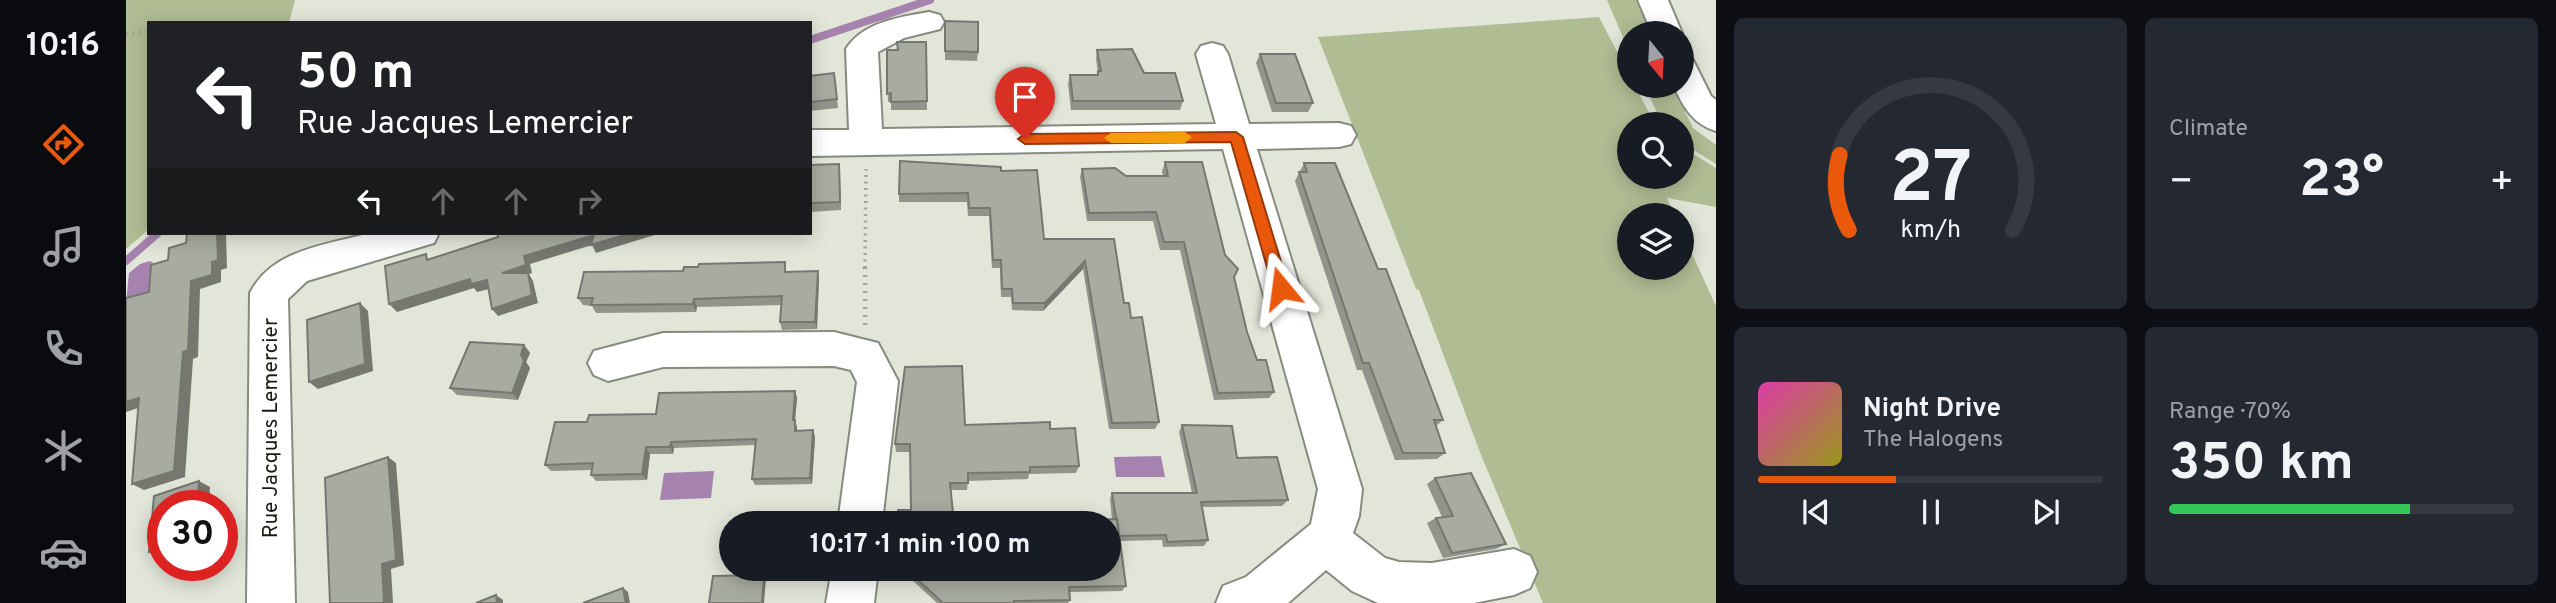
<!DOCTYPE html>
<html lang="en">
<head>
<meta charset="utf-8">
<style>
  :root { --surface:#171b24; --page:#242831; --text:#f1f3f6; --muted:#9ea1a6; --line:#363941; --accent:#ea580c }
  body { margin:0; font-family:Overpass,sans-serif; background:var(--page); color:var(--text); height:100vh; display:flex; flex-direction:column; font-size:26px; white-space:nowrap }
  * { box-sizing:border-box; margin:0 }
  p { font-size:23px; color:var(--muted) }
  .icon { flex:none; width:38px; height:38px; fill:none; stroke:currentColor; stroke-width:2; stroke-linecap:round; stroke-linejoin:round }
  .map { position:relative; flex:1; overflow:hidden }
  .drawer { display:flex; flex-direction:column; gap:18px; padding:18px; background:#0d0f14; width:840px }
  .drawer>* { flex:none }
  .top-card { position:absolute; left:21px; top:21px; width:665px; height:214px; border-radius:0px; box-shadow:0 4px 18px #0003; background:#202124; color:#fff; overflow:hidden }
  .needle { width:46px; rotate:162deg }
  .controls { position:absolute; left:1491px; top:21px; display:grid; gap:14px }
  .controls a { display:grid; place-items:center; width:77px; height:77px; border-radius:50%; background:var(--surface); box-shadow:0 4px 18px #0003; font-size:35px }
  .speed { position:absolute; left:21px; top:490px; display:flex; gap:14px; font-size:35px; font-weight:700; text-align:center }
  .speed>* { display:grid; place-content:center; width:91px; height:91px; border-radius:50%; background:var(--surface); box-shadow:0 4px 18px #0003; line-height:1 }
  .speed .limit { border:10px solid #d22; background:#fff; color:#111 }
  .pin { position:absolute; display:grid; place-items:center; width:60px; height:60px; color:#fff; margin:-72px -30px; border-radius:50% 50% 50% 0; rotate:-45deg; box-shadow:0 0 7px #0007 }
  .pin .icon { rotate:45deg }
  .me { position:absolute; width:77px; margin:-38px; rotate:344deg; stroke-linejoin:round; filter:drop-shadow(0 0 5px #0008) }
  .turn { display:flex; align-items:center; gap:24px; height:147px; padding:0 35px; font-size:32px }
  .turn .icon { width:91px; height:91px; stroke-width:2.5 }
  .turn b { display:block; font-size:49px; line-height:60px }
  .lanes { display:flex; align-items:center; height:66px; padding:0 35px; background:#0003; justify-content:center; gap:35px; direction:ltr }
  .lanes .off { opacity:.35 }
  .big { font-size:52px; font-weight:700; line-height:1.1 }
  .drawer .tile { flex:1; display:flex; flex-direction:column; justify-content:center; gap:10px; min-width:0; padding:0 24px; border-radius:10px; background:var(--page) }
  .drawer .dial { align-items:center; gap:0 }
  .dial svg { height:182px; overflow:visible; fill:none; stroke:var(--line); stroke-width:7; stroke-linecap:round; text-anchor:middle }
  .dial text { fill:var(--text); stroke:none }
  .song { display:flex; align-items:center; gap:21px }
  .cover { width:84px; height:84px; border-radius:10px; background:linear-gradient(135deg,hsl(320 70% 55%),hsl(60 70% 35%)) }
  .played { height:7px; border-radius:4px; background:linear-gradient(90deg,var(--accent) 40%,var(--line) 40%) }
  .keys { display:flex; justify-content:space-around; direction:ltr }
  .heat { display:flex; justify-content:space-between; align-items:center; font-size:38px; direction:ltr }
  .charge { height:10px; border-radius:5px; background:linear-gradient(90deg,#34c759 70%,var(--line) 0) }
  .drawer .tiles { flex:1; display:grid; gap:18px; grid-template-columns:repeat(2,1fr) }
  .trip { position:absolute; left:593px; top:511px; width:402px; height:70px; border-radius:35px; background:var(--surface); box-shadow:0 4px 18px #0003; font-weight:700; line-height:70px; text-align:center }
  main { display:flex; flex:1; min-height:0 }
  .menu { display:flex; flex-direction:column; width:126px; justify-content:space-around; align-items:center; background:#090b0e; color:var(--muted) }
  .menu .icon { width:49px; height:49px }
  .menu .active { color:var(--accent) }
  .menu b { font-size:32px; color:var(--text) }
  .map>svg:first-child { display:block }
  .green { fill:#b0bd93 }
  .water { fill:#a683ae }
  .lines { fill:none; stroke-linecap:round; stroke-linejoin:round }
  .stream { stroke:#a683ae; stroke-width:8 }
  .minor-casing { stroke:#878b7f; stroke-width:4 }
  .path-far1 { stroke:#a2a59b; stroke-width:3.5; stroke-dasharray:2 4.5; stroke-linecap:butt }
  .path { stroke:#a2a59b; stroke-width:4.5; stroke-dasharray:2 6; stroke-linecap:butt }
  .minor { fill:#fff; fill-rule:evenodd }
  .wall { fill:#90948a }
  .shaded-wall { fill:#767870 }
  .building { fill:#a8aca0; stroke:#767870; stroke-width:2 }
  .route { fill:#ea580c; stroke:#983908; stroke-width:2 }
  .slow { fill:#f59e0b }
  .labels { text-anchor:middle; stroke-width:5; stroke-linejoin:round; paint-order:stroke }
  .street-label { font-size:21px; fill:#191b16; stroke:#fff }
</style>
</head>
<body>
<main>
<nav class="menu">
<b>10:16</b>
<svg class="icon active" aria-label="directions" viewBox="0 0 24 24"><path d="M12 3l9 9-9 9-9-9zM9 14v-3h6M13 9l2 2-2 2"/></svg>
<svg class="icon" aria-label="music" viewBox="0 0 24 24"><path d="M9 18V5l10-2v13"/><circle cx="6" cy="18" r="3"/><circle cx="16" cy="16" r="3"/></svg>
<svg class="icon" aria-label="phone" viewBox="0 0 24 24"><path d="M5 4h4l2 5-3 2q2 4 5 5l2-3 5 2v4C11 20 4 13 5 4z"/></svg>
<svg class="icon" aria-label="climate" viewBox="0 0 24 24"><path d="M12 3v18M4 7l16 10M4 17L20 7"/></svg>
<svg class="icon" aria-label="car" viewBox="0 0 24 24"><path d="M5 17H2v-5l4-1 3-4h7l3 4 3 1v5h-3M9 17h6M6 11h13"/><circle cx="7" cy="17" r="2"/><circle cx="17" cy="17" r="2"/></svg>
</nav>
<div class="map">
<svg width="1590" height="603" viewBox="0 0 1590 603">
  <rect width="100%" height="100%" fill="#e2e6d9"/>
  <g class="green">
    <polygon points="0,0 169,0 163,23 23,23 23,229 0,249"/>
    <polygon points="1481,0 1510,0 1525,33 1503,33 1503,51"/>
    <polygon points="1473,17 1503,75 1503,86 1509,86 1529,124 1503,124 1503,177 1556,177 1556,147 1590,168 1590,207 1541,198 1548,215 1503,215 1503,268 1556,268 1556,232 1590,306 1590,603 1417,603 1355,455 1293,290 1290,289 1192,37"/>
    <polygon points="1519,86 1547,86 1567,128 1590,145 1590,164 1556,143 1556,124 1536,124"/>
  </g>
  <g class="water">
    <polygon points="24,261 29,264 28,270 24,274 23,296 0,303 3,273 14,264"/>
    <polygon points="1035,456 1039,477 990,477 988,457"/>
    <polygon points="588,471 585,498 534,500 538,473"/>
  </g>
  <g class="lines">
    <g class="stream">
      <polyline points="684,40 804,0"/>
      <polyline points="0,261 32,233"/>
    </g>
    <defs>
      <g id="minor">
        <polygon points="1512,0 1542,0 1556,33 1556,34 1526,33"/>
        <path d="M803 12 814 15 818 22 814 29 778 38 752 52 756 129 1090 124 1070 54 1075 46 1086 43 1097 46 1102 54 1123 124 1213 123 1225 126 1230 135 1225 144 1213 147 1131 149 1236 489 1233 516 1227 533 1259 558 1273 562 1306 563 1388 549 1404 556 1411 572 1404 588 1388 595 1348 603H1252L1226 591 1200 570 1162 603H1090L1097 586 1120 577 1185 524 1192 489 1097 149 684 156V130H723L720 49C737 22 774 17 803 12Z"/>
        <path d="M1556 57 1567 60 1585 96 1590 100V131C1567 124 1557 107 1548 86H1556Z"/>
        <path d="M244 233H313L308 243 181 281 162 299 169 603H121L124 293C146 249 201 245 244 233Z"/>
        <polygon points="708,332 752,343 772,381 756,523 712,523 731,382 725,370 708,366 537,367 482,381 468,375 462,363 468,351 537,333"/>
        <polygon points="706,569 752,569 748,603 700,603"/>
      </g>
    </defs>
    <use href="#minor" class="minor-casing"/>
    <g class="path-far1">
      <polyline points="0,34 23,31"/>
      <polyline points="739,268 740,169"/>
    </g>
    <polyline class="path" points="739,325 739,266"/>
    <use href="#minor" class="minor"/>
  </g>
  <g class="wall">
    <polygon points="819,21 852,52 851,61 819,60"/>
    <polygon points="800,42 801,110 765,110 765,102 762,102 761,50 772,50"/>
    <polygon points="971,50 1018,73 1057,101 1054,110 945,110 942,84 944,75 971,75 972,72 970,59"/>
    <polygon points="1134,54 1187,103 1182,112 1146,112 1130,63"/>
    <polygon points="708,73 712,108 684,111 684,76"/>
    <polygon points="1039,162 1099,255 1108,278 1121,332 1131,360 1148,392 1143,398 1088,400 1054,250 1034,250 1027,221 961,221 954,177 956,169 1000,176 1037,176 1036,171"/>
    <polygon points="1178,163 1252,269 1317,420 1310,426 1319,453 1311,459 1269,460 1236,370 1231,370 1169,181"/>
    <polygon points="713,164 715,210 684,212 684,165"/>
    <polygon points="875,171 918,239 988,239 998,303 1005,318 1033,422 1029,429 983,429 957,269 917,311 886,310 885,297 875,297 874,268 866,268 863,216 842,216 841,202 773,202 773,194"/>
    <polygon points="661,272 693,279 691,329 656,330 654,322 655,305 571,307 570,312 470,313 466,306 457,305 452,298"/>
    <polygon points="398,345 404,353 400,362 404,368 392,400 331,395 324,388"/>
    <polygon points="669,391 671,398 669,420 671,431 687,430 689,437 686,484 629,485 626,479 629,445 548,448 547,454 524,454 521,480 470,481 465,475 466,470 425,471 419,465 461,422 530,414"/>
    <polygon points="839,425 924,429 953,466 950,473 903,474 902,479 842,481 841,490 825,490 785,510 784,452 770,452 769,444"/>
    <polygon points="1056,425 1111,458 1162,500 1156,506 1076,507 1082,540 1078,546 1037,547 1036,540 994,541 1000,586 996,591 943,592 944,600 942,603 811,603 774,569 984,569 984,523 935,523 936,521 986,520 984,499 986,493 1066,493 1053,432"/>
    <polygon points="1309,478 1380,544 1370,549 1317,558 1301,523 1310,518 1316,517 1301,484"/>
  </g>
  <g class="shaded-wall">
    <polygon points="713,164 714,172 715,210 714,202"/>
    <polygon points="91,233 100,233 101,268 95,270 95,282 74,289 72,357 67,359 59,477 18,490 6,484 57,352 65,281 86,262"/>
    <polygon points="505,233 535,233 470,253 466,245 404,264 406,273 403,274 407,281 412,303 372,316 366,309 376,273 398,256 468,235"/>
    <polygon points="959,261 957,269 917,311 919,303"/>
    <polygon points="692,271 693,279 691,329 689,322"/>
    <polygon points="344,279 361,280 367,288 351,292 348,288 271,312 263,304"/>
    <polygon points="568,299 571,307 570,312 567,304"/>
    <polygon points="234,303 242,311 247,371 192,389 183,382"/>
    <polygon points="398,345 404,353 400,362 404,368 392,400 386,393 395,355"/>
    <polygon points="669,391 671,398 669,420 671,427 671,438 667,420"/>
    <polygon points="13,398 24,404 0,412 0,402"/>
    <polygon points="687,430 689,437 686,484 684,478"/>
    <polygon points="545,442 548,448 547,454 544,447"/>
    <polygon points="520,447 524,454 521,480 516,474"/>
    <polygon points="262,457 270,463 278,565 265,569 267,603 258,603 256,564"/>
    <polygon points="73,481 84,487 83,506 71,506"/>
    <polygon points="37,548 37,557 35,558 23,552"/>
    <polygon points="638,575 640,579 638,603 636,603"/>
    <polygon points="497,588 502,592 504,603 500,603"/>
    <polygon points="370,595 377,600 377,603 371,603"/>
  </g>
  <g class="building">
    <polygon points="819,21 852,22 852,52 819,51"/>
    <polygon points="771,42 800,42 801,101 765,102 765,93 761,94 761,50 772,50"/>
    <polygon points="1006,49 1018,73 1049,73 1057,101 947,101 944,75 972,75 972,71 975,71 971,50"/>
    <polygon points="1134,54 1169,54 1187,103 1150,103"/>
    <polygon points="708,73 711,99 684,102 684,76"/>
    <polygon points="774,161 875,167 875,171 911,170 918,239 988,239 998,303 1003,303 1005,318 1016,317 1033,422 986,423 959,261 919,303 887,303 886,289 876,289 875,260 867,260 864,208 843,208 842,193 773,194"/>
    <polygon points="1039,162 1076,162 1099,255 1112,269 1108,277 1121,332 1131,360 1140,360 1148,392 1092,393 1058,242 1038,242 1030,212 963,213 956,169 989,168 1000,176 1042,176"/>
    <polygon points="1178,163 1209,163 1252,269 1260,269 1317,420 1308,420 1319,453 1277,453 1243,363 1237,363 1173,172 1181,172"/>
    <polygon points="713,164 714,202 684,203 684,165"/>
    <polygon points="61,233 91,233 92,260 86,262 86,275 65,281 62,350 57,352 48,471 6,484 13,398 0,402 0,298 23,292 25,265 42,260 43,248 60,243"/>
    <polygon points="371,233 505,233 465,245 468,235 398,256 400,265 376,273 402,273 406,295 366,309 361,280 345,284 344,279 263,304 259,266 300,254 301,260 372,237"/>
    <polygon points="659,262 659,272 692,271 689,322 654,322 656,296 568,299 567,304 465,305 467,298 452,298 458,272 557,271 558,267 572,267 573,264"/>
    <polygon points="234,303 239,364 183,382 181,320"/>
    <polygon points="344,342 398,345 395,355 398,361 386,393 324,388"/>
    <polygon points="836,366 839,425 924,422 924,429 949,428 953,466 904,467 904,472 842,473 842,483 824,483 828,523 772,523 772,510 785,510 784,444 769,444 779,367"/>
    <polygon points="669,391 667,420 669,420 669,431 687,430 684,478 626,479 630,439 545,442 544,447 520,447 516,474 465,475 467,463 419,465 429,422 461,422 463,415 530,414 533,393"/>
    <polygon points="1056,425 1106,426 1111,458 1151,457 1162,500 1075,502 1082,540 1041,542 1040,535 993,536 986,493 1071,493"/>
    <polygon points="262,457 270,560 256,564 258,603 204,603 199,478"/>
    <polygon points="1345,473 1380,544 1326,553 1310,518 1327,516 1309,478"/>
    <polygon points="73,481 71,506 37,506 37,548 23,552 28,496"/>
    <polygon points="991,519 1000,586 943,587 944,600 888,601 888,603 817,603 780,569 984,569 984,523 936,523 936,521"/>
    <polygon points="638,575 636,603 583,603 587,576"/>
    <polygon points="497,588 500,603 457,603"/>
    <polygon points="370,595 371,603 350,603"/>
  </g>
  <polygon class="route" points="1110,132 1117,137 1163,288 1155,294 1147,288 1105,142 899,144 892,139 899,134"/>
  <polygon class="slow" points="1059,132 1066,137 1059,143 985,143 978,138 985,133"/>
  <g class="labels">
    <g class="street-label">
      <text transform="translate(144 428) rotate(-90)" y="7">Rue Jacques Lemercier</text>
    </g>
  </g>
</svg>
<div class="controls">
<a><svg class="needle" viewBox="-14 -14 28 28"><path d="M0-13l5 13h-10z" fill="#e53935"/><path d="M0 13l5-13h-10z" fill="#9ea1a6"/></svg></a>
<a><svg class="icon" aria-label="search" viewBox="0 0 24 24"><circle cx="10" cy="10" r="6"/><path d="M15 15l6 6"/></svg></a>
<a><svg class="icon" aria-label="layers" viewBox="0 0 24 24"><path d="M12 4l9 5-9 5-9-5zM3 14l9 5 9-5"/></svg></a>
</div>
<div class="speed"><div class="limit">30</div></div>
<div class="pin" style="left:899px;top:139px;background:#d93025"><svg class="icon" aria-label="arrive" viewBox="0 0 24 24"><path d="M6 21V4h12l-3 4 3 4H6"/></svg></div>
<svg class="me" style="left:1155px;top:288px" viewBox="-20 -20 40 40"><path d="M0-17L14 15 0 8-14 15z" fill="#ea580c" stroke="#fff" stroke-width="4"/></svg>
<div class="trip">10:17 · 1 min · 100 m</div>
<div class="top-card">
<div class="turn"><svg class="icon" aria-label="left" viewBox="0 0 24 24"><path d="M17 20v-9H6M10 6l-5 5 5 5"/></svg><div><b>50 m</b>Rue Jacques Lemercier</div></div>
<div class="lanes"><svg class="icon" aria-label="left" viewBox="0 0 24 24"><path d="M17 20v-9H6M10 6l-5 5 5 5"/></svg><svg class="icon off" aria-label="ahead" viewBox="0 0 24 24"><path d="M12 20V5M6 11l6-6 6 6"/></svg><svg class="icon off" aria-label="ahead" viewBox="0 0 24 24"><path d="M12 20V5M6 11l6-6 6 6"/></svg><svg class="icon off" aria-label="right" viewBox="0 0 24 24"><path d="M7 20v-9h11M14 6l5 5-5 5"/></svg></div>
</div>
</div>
<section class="drawer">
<div class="tiles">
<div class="tile dial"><svg viewBox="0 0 100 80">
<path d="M14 69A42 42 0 1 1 86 69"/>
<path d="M14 69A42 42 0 0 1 10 36" stroke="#ea580c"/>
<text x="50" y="56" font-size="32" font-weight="700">27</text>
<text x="50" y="72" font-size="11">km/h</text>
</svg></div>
<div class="tile"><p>Climate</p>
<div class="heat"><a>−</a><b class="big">23°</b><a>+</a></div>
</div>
<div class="tile">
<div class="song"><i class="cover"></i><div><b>Night Drive</b><p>The Halogens</p></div></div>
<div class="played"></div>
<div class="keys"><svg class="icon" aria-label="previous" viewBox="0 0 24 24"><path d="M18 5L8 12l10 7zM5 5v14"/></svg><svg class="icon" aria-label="pause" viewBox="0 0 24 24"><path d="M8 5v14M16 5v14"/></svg><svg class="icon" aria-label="next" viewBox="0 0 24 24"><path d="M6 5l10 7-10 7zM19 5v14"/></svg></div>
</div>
<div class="tile"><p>Range · 70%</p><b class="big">350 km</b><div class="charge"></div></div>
</div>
</section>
</main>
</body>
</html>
